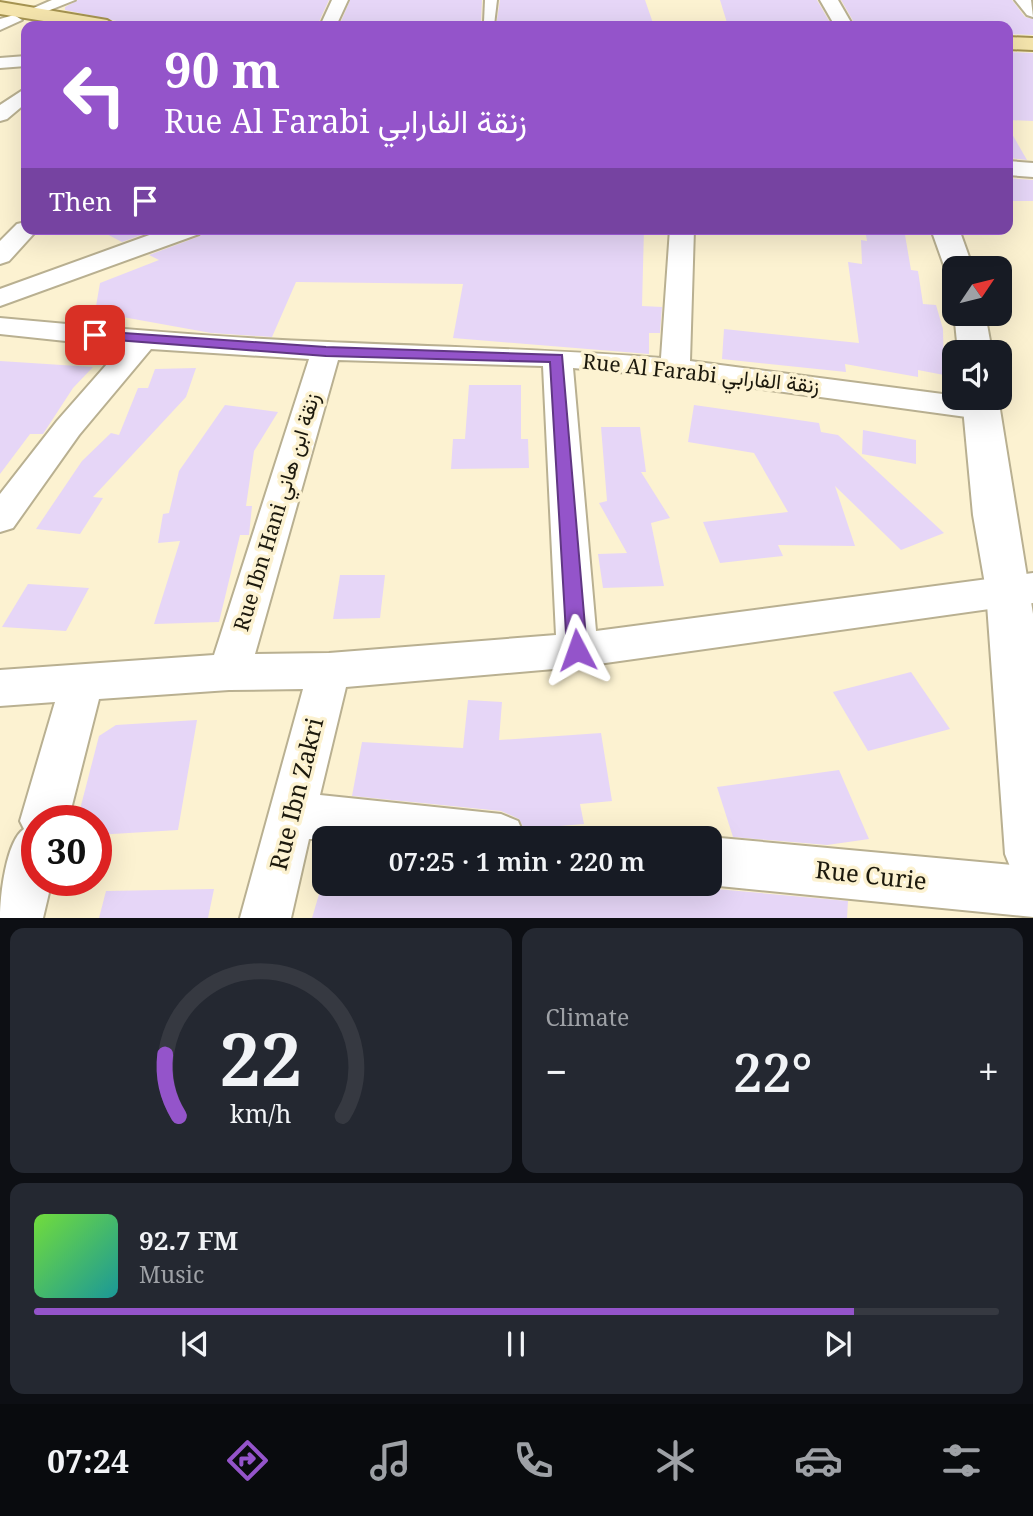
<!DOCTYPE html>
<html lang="en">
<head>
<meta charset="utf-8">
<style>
  :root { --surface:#171b24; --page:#242831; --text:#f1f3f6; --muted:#9ea1a6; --line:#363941; --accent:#9454ca }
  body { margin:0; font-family:"Noto Serif",Vazirmatn,serif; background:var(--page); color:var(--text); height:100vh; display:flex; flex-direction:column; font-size:26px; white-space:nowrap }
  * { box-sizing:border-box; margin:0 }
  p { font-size:23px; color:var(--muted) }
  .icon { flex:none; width:38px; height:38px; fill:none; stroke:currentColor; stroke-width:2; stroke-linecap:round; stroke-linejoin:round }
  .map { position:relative; height:918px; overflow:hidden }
  .drawer { display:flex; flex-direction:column; gap:10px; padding:10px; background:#0d0f14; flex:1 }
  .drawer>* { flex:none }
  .top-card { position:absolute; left:21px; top:21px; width:992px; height:214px; border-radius:14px; box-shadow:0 7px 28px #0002; background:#9454ca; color:#fff; overflow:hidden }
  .needle { width:46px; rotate:55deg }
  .tools { position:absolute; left:942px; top:256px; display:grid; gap:14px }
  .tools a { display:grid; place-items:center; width:70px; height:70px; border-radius:14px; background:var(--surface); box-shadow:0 7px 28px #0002; font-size:35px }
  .speed { position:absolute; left:21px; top:805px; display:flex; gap:14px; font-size:35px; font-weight:700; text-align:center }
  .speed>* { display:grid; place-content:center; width:91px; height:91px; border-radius:50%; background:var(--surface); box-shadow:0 7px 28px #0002; line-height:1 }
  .speed .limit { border:10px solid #d22; background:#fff; color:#111 }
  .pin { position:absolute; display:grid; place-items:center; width:60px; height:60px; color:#fff; margin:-30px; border-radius:14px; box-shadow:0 4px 10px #0006 }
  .me { position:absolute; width:77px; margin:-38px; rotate:356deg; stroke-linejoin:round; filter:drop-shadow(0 0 5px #0008) }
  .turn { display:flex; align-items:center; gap:24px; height:147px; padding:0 28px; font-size:32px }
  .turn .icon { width:91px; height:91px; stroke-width:2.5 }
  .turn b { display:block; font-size:49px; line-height:60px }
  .then { display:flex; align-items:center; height:66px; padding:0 28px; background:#0003; gap:14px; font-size:26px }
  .big { font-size:52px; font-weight:600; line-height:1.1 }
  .drawer .widget { flex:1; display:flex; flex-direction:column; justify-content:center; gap:10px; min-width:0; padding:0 24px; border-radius:14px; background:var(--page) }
  .drawer .dial { align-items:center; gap:0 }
  .dial svg { height:182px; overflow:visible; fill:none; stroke:var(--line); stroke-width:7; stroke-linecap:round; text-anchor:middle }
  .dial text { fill:var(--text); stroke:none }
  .song { display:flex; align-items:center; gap:21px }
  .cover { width:84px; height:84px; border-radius:10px; background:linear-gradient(135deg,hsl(100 70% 55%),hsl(180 70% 35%)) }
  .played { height:7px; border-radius:4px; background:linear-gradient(90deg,var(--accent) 85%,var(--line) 85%) }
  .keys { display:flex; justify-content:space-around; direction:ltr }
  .heat { display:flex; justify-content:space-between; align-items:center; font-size:38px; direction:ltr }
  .drawer .tiles { flex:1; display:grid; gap:10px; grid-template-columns:1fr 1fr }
  .widget:last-child { grid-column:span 2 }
  .trip { position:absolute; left:312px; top:826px; width:410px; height:70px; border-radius:14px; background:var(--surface); box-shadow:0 7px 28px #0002; font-weight:600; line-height:70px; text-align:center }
  .tab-bar { display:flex; height:112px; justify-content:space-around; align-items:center; background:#090b0e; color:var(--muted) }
  .tab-bar .icon { width:49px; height:49px }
  .tab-bar .on { color:var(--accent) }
  .tab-bar b { font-size:32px; color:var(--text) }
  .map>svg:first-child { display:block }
  .building { fill:#e6d6f7 }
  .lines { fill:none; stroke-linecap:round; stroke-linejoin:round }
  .pedestrian-casing { stroke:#b9b091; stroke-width:4 }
  .minor-casing { stroke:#b9b091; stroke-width:4 }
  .tertiary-casing { stroke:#b9b091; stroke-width:4 }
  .primary-casing { stroke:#a59351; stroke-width:4 }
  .pedestrian { fill:#fff; fill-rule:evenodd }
  .minor { fill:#fff; fill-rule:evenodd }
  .tertiary { fill:#fff; fill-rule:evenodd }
  .primary { fill:#f5e5ad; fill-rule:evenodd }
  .route { fill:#9454ca; stroke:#603783; stroke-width:2 }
  .labels { text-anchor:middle; stroke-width:7; stroke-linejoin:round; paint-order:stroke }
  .street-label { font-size:21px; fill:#1c190d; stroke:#fcf2d1 }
  .near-street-label { font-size:24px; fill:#1c190d; stroke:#fcf2d1 }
</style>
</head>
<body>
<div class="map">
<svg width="1033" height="918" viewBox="0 0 1033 918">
  <rect width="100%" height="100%" fill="#fcf2d1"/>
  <g class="building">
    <polygon points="78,0 329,0 317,26 164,26 126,23 65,10 65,7"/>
    <polygon points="350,0 482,0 481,22 489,26 339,26"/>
    <polygon points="500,0 645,0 654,26 496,26"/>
    <polygon points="720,0 817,0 832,26 728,26"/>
    <polygon points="841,0 1012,0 1025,17 1033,19 1033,35 1008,34 1008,26 856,26"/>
    <polygon points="1008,52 1033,53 1033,121 1008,120"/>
    <polygon points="1008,127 1027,160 1008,158"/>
    <polygon points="1008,178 1033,180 1033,201 1008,201"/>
    <polygon points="97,229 158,229 122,242"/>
    <polygon points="204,229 644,229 642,306 662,307 660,333 649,333 649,354 453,338 463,284 296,282 272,337 211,333 95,312 100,283 159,260 149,255 200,236"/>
    <polygon points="865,229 904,229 911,270 918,271 923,304 936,305 943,329 944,375 918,370 918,377 845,364 846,372 722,359 724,329 859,343 848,262 862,264 861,240 867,241"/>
    <polygon points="0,361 93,367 73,388 43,434 30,434 0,474"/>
    <polygon points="196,368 186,397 93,497 103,498 80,534 36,529 82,461 111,433 119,435 138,388 148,388 155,369"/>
    <polygon points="469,385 521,385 521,439 528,439 529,468 451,469 453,439 465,439"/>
    <polygon points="225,405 278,412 254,451 246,506 252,506 249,535 240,535 219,622 154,624 180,541 158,543 163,514 169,513 179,471"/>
    <polygon points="694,405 819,423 821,432 838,435 944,533 901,550 835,486 855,546 778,545 783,556 720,563 703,522 788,512 754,453 688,442"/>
    <polygon points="601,427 640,427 646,472 641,472 670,518 651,523 664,586 603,588 598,554 627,553 599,503 607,501"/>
    <polygon points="863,430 916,440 916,464 862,454"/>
    <polygon points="340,575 385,575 380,618 333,619"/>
    <polygon points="28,584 89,588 66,631 2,627"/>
    <polygon points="911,672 950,729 868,751 833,692"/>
    <polygon points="468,700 502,702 499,740 601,733 612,801 580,804 584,824 524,829 519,819 501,811 352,796 362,742 463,748"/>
    <polygon points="197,720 178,830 96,835 96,821 77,821 99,736 116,725"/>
    <polygon points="839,770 869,839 827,845 733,837 717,787"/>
    <polygon points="322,884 661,884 848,901 847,918 312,918"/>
    <polygon points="214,889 208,918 99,918 106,891"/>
  </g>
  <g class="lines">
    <defs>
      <polygon id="pedestrian" points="485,0 497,0 494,25 484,22"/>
      <g id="minor">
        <polygon points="52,0 75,0 30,18 22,13"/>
        <polygon points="332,0 348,0 336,26 320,26"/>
        <polygon points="1015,0 1031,0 1033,17 1027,15"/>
        <polygon points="14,15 22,20 0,30 0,19"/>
        <polygon points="26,56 26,66 0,68 0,58"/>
        <polygon points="26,88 26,103 7,119 0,121 0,105"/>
        <polygon points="1008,161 1033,163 1033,177 1008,175"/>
        <polygon points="26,222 26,229 38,229 9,261 0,264 0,241 17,224"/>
        <polygon points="166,229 202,229 199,234 0,306 0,289"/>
        <path d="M670 229H694L690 361 981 399 992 402 997 409 992 416 981 419 675 377 573 368 596 631 1033 573V603L577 667 346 687 320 795 501 814 518 821 525 838 309 839 291 918H240L303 689 229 690 99 699 68 821H37V880H52L43 918H0C0 896 6 841 24 829L20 821 55 702 0 706V670L214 655 309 359 151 349 79 435 13 528 0 532V494L57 421 122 347 0 334V318C109 328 218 338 328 342 439 347 550 349 661 358ZM338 360 543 366 556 635 329 653 255 654Z"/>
        <polygon points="709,837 1033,867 1033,917 709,885 705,884 709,884 709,838 705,838"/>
      </g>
      <g id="tertiary">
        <polygon points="820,0 838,0 853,26 835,26"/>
        <polygon points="931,229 959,229 973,268 954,268 954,276 947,274"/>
        <polygon points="954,312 985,313 992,352 958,352"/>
        <polygon points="962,397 998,397 1033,614 1033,882 1013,874 1005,854 986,590 973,515"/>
      </g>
      <g id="primary">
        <polygon points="0,2 107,20 117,26 75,26 0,14"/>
        <polygon points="1008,37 1033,38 1033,50 1008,49"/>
      </g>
    </defs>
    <use href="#pedestrian" class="pedestrian-casing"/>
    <use href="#minor" class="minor-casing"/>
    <use href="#tertiary" class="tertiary-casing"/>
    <use href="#primary" class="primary-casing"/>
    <use href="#pedestrian" class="pedestrian"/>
    <use href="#minor" class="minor"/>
    <use href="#tertiary" class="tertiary"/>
    <use href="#primary" class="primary"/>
  </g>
  <polygon class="route" points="95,331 326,347 562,355 587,650 584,655 570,655 567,650 550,362 326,356 90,338 90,332"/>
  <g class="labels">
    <g class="street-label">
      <text transform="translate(701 374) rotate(6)" y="7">Rue Al Farabi زنقة الفارابي</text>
      <text transform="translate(277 512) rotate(-73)" y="7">Rue Ibn Hani زنقة ابن هاني</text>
    </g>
    <g class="near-street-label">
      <text transform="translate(297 794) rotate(-76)" y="8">Rue Ibn Zakri</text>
      <text transform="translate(871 876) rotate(6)" y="8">Rue Curie</text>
    </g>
  </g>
</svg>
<div class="tools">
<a><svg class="needle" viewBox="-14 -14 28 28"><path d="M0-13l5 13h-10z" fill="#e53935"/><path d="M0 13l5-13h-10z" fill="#9ea1a6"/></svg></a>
<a><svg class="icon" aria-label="sound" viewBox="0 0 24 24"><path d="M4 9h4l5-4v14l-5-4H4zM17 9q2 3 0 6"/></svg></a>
</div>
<div class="speed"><div class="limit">30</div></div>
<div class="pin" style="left:95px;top:335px;background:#d93025"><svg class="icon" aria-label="arrive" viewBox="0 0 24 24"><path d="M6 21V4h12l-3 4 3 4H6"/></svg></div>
<svg class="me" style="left:577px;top:650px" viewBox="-20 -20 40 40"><path d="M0-17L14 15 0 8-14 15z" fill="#9454ca" stroke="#fff" stroke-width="4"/></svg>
<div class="trip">07:25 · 1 min · 220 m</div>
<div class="top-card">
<div class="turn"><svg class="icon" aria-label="left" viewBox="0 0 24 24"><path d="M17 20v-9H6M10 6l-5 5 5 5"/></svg><div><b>90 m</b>Rue Al Farabi زنقة الفارابي</div></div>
<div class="then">Then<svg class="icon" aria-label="arrive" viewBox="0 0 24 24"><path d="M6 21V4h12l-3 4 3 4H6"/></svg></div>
</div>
</div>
<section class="drawer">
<div class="tiles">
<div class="widget dial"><svg viewBox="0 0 100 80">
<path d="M14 69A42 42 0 1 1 86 69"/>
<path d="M14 69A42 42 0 0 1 8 42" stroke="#9454ca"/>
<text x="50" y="56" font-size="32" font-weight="700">22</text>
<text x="50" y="72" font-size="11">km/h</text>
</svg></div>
<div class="widget"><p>Climate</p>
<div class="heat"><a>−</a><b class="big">22°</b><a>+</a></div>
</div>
<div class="widget">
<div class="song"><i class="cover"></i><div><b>92.7 FM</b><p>Music</p></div></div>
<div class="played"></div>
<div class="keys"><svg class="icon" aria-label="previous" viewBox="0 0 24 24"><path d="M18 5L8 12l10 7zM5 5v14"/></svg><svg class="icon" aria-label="pause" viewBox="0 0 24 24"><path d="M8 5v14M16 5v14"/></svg><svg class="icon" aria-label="next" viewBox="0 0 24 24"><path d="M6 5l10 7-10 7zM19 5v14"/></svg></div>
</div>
</div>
</section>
<nav class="tab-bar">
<b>07:24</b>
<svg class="icon on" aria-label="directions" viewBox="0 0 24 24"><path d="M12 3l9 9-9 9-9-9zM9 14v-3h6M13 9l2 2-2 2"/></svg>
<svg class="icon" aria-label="music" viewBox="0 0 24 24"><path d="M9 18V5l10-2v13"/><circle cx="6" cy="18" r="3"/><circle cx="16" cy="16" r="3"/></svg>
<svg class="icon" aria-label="phone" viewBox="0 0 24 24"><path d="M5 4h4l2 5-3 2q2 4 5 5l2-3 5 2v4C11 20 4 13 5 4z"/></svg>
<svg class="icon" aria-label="climate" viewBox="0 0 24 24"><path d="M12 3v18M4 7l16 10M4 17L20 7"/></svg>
<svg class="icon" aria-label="car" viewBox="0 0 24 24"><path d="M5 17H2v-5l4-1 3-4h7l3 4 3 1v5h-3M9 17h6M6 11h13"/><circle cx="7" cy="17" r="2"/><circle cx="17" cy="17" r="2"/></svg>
<svg class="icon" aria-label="filters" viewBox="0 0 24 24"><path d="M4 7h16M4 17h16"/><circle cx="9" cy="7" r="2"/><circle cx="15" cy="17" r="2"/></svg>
</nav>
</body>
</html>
